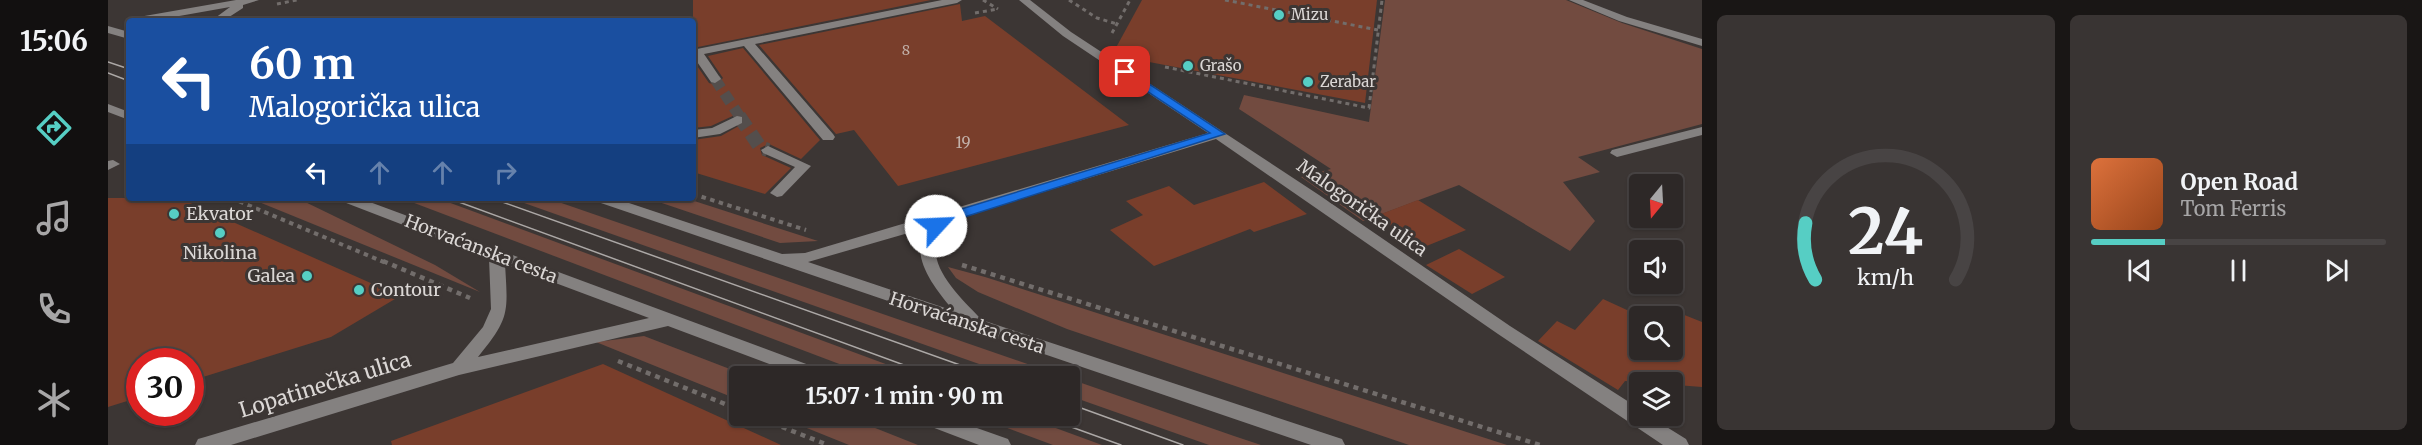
<!DOCTYPE html>
<html lang="en">
<head>
<meta charset="utf-8">
<style>
  :root { --surface:#2d2827; --page:#393433; --text:#f1f3f6; --muted:#a7a6a7; --line:#484444; --accent:#56cec4 }
  body { margin:0; font-family:Merriweather,serif; background:var(--page); color:var(--text); height:100vh; display:flex; flex-direction:column; font-size:22px; white-space:nowrap }
  * { box-sizing:border-box; margin:0 }
  p { font-size:20px; color:var(--muted) }
  .icon { flex:none; width:33px; height:33px; fill:none; stroke:currentColor; stroke-width:2; stroke-linecap:round; stroke-linejoin:round }
  .map { position:relative; flex:1; overflow:hidden }
  .side { display:flex; flex-direction:column; gap:15px; padding:15px; background:#191615; width:720px }
  .side>* { flex:none }
  .hud { position:absolute; left:18px; top:18px; width:570px; height:183px; border-radius:6px; box-shadow:0 2px 4px #0004,0 0 0 2px var(--line); background:#1a4fa0; color:#fff; overflow:hidden }
  .needle { width:39px; rotate:198deg }
  .buttons { position:absolute; left:1521px; top:174px; display:grid; gap:12px }
  .buttons a { display:grid; place-items:center; width:54px; height:54px; border-radius:6px; background:var(--surface); box-shadow:0 2px 4px #0004,0 0 0 2px var(--line); font-size:30px }
  .speed { position:absolute; left:18px; top:348px; display:flex; gap:12px; font-size:30px; font-weight:700; text-align:center }
  .speed>* { display:grid; place-content:center; width:78px; height:78px; border-radius:50%; background:var(--surface); box-shadow:0 2px 4px #0004,0 0 0 2px var(--line); line-height:1 }
  .speed .limit { border:9px solid #d22; background:#fff; color:#111 }
  .pin { position:absolute; display:grid; place-items:center; width:51px; height:51px; color:#fff; margin:-26px; border-radius:12px; box-shadow:0 3px 9px #0006 }
  .me { position:absolute; width:66px; margin:-33px; rotate:65deg; stroke-linejoin:round; filter:drop-shadow(0 0 4px #0008) }
  .turn { display:flex; align-items:center; gap:21px; height:126px; padding:0 24px; font-size:27px }
  .turn .icon { width:78px; height:78px; stroke-width:2.5 }
  .turn b { display:block; font-size:42px; line-height:51px }
  .lanes { display:flex; align-items:center; height:57px; padding:0 24px; background:#0003; justify-content:center; gap:30px; direction:ltr }
  .lanes .off { opacity:.35 }
  .side .widget { flex:1; display:flex; flex-direction:column; justify-content:center; gap:9px; min-width:0; padding:0 21px; border-radius:9px; background:var(--page) }
  .side .dial { align-items:center; gap:0 }
  .dial svg { height:156px; overflow:visible; fill:none; stroke:var(--line); stroke-width:7; stroke-linecap:round; text-anchor:middle }
  .dial text { fill:var(--text); stroke:none }
  .song { display:flex; align-items:center; gap:18px }
  .cover { width:72px; height:72px; border-radius:9px; background:linear-gradient(135deg,hsl(20 70% 55%),hsl(20 70% 35%)) }
  .played { height:6px; border-radius:3px; background:linear-gradient(90deg,var(--accent) 25%,var(--line) 25%) }
  .keys { display:flex; justify-content:space-around; direction:ltr }
  .side .tiles { flex:1; display:grid; gap:15px; grid-template-columns:repeat(2,1fr) }
  .trip { position:absolute; left:621px; top:366px; width:351px; height:60px; border-radius:6px; background:var(--surface); box-shadow:0 2px 4px #0004,0 0 0 2px var(--line); font-weight:700; line-height:60px; text-align:center }
  main { display:flex; flex:1; min-height:0 }
  .dock { display:flex; flex-direction:column; width:108px; justify-content:space-around; align-items:center; background:#121010; color:var(--muted) }
  .dock .icon { width:42px; height:42px }
  .dock .current { color:var(--accent) }
  .dock b { font-size:27px; color:var(--text) }
  .map>svg:first-child { display:block }
  .green { fill:#724b40 }
  .building { fill:#793e2b }
  .lines { fill:none; stroke-linecap:round; stroke-linejoin:round }
  .minor-tunnel-far1 { stroke:#544e4c; stroke-width:11; stroke-dasharray:11 6; stroke-linecap:butt }
  .minor-tunnel { stroke:#544e4c; stroke-width:14; stroke-dasharray:14 7; stroke-linecap:butt }
  .path-far2 { stroke:#726d6b; stroke-width:3; stroke-dasharray:4 4; stroke-linecap:butt }
  .path-far1 { stroke:#726d6b; stroke-width:4; stroke-dasharray:4.5 4.5; stroke-linecap:butt }
  .path { stroke:#726d6b; stroke-width:4.5; stroke-dasharray:5 5; stroke-linecap:butt }
  .minor { fill:#848180; fill-rule:evenodd }
  .tram { stroke:#aca8a6; stroke-width:1.5 }
  .route { fill:#1a73e8; stroke:#114b97; stroke-width:1.5 }
  .poi-dot { fill:#56cec4; stroke:#3c3634; stroke-width:2 }
  .labels { text-anchor:middle; stroke-width:6; stroke-linejoin:round; paint-order:stroke }
  .far-number-label { font-size:14px; fill:#c2b1aa }
  .far-poi-label { font-size:15px; fill:#dbd7d5; stroke:#3c3634; text-anchor:start }
  .number-label { font-size:15px; fill:#c2b1aa }
  .street-label { font-size:18px; fill:#dbd7d5; stroke:#3c3634 }
  .poi-label { font-size:18px; fill:#dbd7d5; stroke:#3c3634; text-anchor:start }
  .near-street-label { font-size:21px; fill:#dbd7d5; stroke:#3c3634 }
</style>
</head>
<body>
<main>
<nav class="dock">
<b>15:06</b>
<svg class="icon current" aria-label="directions" viewBox="0 0 24 24"><path d="M12 3l9 9-9 9-9-9zM9 14v-3h6M13 9l2 2-2 2"/></svg>
<svg class="icon" aria-label="music" viewBox="0 0 24 24"><path d="M9 18V5l10-2v13"/><circle cx="6" cy="18" r="3"/><circle cx="16" cy="16" r="3"/></svg>
<svg class="icon" aria-label="phone" viewBox="0 0 24 24"><path d="M5 4h4l2 5-3 2q2 4 5 5l2-3 5 2v4C11 20 4 13 5 4z"/></svg>
<svg class="icon" aria-label="climate" viewBox="0 0 24 24"><path d="M12 3v18M4 7l16 10M4 17L20 7"/></svg>
</nav>
<div class="map">
<svg width="1594" height="445" viewBox="0 0 1594 445">
  <rect width="100%" height="100%" fill="#3c3634"/>
  <g class="green">
    <polygon points="1277,0 1458,0 1514,23 1594,49 1594,124 1470,157 1492,172 1455,182 1487,221 1462,251 1351,185 1255,221 1193,177 1223,169 1131,109 1136,95 1261,122"/>
    <polygon points="141,198 191,199 327,265 372,292"/>
    <polygon points="293,198 329,198 810,376 763,376"/>
    <polygon points="402,198 439,198 954,376 905,376"/>
    <polygon points="539,198 577,198 710,241 672,243"/>
    <polygon points="840,267 877,277 1399,445 1301,445 959,329 870,292 848,278"/>
    <polygon points="536,336 640,376 632,376 631,400 488,342"/>
    <polygon points="962,379 1126,436 1153,445 1101,445 962,396"/>
    <polygon points="669,416 737,416 810,445 741,445"/>
    <polygon points="867,416 915,416 994,445 945,445"/>
  </g>
  <g class="building">
    <polygon points="585,0 823,0 585,48"/>
    <polygon points="1034,0 1269,0 1257,103 1004,55"/>
    <polygon points="852,4 854,21 877,16 1021,125 790,186 746,130 728,134 651,45"/>
    <polygon points="635,48 712,140 693,159 661,144 652,148 654,155 683,168 657,194 585,172 585,140 613,136 636,123 636,116 629,114 603,126 585,128 585,60 601,83 608,85 615,78 600,56"/>
    <polygon points="1156,182 1199,214 1146,232 1142,229 1046,266 1002,230 1035,215 1018,201 1061,186 1086,205"/>
    <polygon points="0,198 71,198 292,296 223,337 82,381 82,362 32,362 32,397 0,407"/>
    <polygon points="1310,200 1358,230 1316,247 1268,216"/>
    <polygon points="1351,249 1397,277 1364,294 1318,265"/>
    <polygon points="1495,299 1532,316 1532,350 1564,350 1564,310 1594,322 1594,387 1517,381 1510,390 1430,341 1449,321 1467,330"/>
    <polygon points="495,364 673,445 284,445 283,441"/>
  </g>
  <g class="lines">
    <polyline class="minor-tunnel-far1" points="607,79 632,117"/>
    <polyline class="minor-tunnel" points="631,116 652,147 660,150"/>
    <g class="path-far2">
      <polyline points="875,0 890,9"/>
      <polyline points="961,0 989,18 1009,24"/>
      <polyline points="1117,0 1270,30"/>
      <polyline points="169,4 189,0"/>
      <polyline points="867,13 890,9"/>
      <polyline points="1004,33 1022,0"/>
      <polyline points="1057,67 1261,108 1274,0"/>
    </g>
    <g class="path-far1">
      <polyline points="585,194 698,230"/>
      <polyline points="123,198 278,263"/>
    </g>
    <g class="path">
      <polyline points="275,261 362,298"/>
      <polyline points="854,265 1432,445"/>
      <polyline points="510,361 632,410"/>
      <polyline points="646,416 720,445"/>
    </g>
    <g class="minor">
      <polygon points="128,0 151,0 135,5 135,8 115,21 103,21 122,7 43,21 20,21 25,18"/>
      <polygon points="834,0 854,0 849,3 647,44 725,134 727,137 725,140 715,140 636,46 596,54 613,79 607,83 603,82 585,56 585,50 589,49"/>
      <path d="M911 0H922L963 32 1211 195 1402 326 1532 409V416H1541L1578 439 1581 445H1555L1390 334 1108 139 844 220C841 228 831 233 829 242 820 269 858 303 874 320L1234 439 1237 445H1203L487 201 485 198H506L674 254 697 253 1100 133 955 36ZM821 227C797 253 828 290 846 311L700 262Z"/>
      <polygon points="1461,0 1475,0 1519,17 1594,39 1594,46 1511,21"/>
      <polygon points="0,26 21,32 21,39 0,33"/>
      <polygon points="0,104 21,112 21,120 0,112"/>
      <polygon points="629,116 634,117 634,123 612,134 585,138 585,130 604,128"/>
      <polygon points="1594,127 1594,135 1509,157 1502,153 1504,150"/>
      <polygon points="660,146 703,166 674,196 669,197 662,193 687,167 655,153 653,150"/>
      <polygon points="5,160 12,164 0,170 0,161"/>
      <path d="M231 198H251L717 371 720 376H693L560 326 351 375 123 445H87L90 439 97 437 345 363 375 327 383 309 381 258 233 201ZM397 264 541 318 370 357C402 318 400 313 397 264Z"/>
      <polygon points="805,416 835,416 900,439 903,445 871,445 808,421"/>
    </g>
    <g class="tram">
      <polyline points="0,62 21,69"/>
      <polyline points="0,73 21,81"/>
      <polyline points="340,198 826,376"/>
      <polyline points="383,198 883,376"/>
      <polyline points="962,404 1075,445"/>
      <polyline points="933,416 1013,445"/>
    </g>
  </g>
  <polygon class="route" points="1013,70 1020,70 1117,134 847,220 833,229 823,229 823,223 837,214 1102,133 1013,74"/>
  <g class="poi-dot">
    <circle cx="1171" cy="15" r="6"/>
    <circle cx="1080" cy="66" r="6"/>
    <circle cx="1200" cy="82" r="6"/>
    <circle cx="66" cy="214" r="6"/>
    <circle cx="112" cy="233" r="6"/>
    <circle cx="199" cy="276" r="6"/>
    <circle cx="251" cy="290" r="6"/>
  </g>
  <g class="labels">
    <g class="far-number-label">
      <text x="798" y="55">8</text>
    </g>
    <g class="far-poi-label">
      <text x="1183" y="20">Mizu</text>
      <text x="1092" y="71">Grašo</text>
      <text x="1212" y="87">Zerabar</text>
    </g>
    <g class="number-label">
      <text x="855" y="148">19</text>
    </g>
    <g class="street-label">
      <text transform="translate(1254 208) rotate(35)" y="6">Malogorička ulica</text>
      <text transform="translate(373 249) rotate(21)" y="6">Horvaćanska cesta</text>
      <text transform="translate(859 323) rotate(18)" y="6">Horvaćanska cesta</text>
    </g>
    <g class="poi-label">
      <text x="78" y="220">Ekvator</text>
      <text x="112" y="259" text-anchor="middle">Nikolina</text>
      <text x="187" y="282" text-anchor="end">Galea</text>
      <text x="263" y="296">Contour</text>
    </g>
    <g class="near-street-label">
      <text transform="translate(217 385) rotate(-17)" y="7">Lopatinečka ulica</text>
    </g>
  </g>
</svg>
<div class="buttons">
<a><svg class="needle" viewBox="-14 -14 28 28"><path d="M0-13l5 13h-10z" fill="#e53935"/><path d="M0 13l5-13h-10z" fill="#a7a6a7"/></svg></a>
<a><svg class="icon" aria-label="sound" viewBox="0 0 24 24"><path d="M4 9h4l5-4v14l-5-4H4zM17 9q2 3 0 6"/></svg></a>
<a><svg class="icon" aria-label="search" viewBox="0 0 24 24"><circle cx="10" cy="10" r="6"/><path d="M15 15l6 6"/></svg></a>
<a><svg class="icon" aria-label="layers" viewBox="0 0 24 24"><path d="M12 4l9 5-9 5-9-5zM3 14l9 5 9-5"/></svg></a>
</div>
<div class="speed"><div class="limit">30</div></div>
<div class="pin" style="left:1017px;top:72px;background:#d93025"><svg class="icon" aria-label="arrive" viewBox="0 0 24 24"><path d="M6 21V4h12l-3 4 3 4H6"/></svg></div>
<svg class="me" style="left:828px;top:226px" viewBox="-20 -20 40 40"><circle r="19" fill="#fff"/><path d="M0-13L10 11 0 6-10 11z" fill="#1a73e8"/></svg>
<div class="trip">15:07 · 1 min · 90 m</div>
<div class="hud">
<div class="turn"><svg class="icon" aria-label="left" viewBox="0 0 24 24"><path d="M17 20v-9H6M10 6l-5 5 5 5"/></svg><div><b>60 m</b>Malogorička ulica</div></div>
<div class="lanes"><svg class="icon" aria-label="left" viewBox="0 0 24 24"><path d="M17 20v-9H6M10 6l-5 5 5 5"/></svg><svg class="icon off" aria-label="ahead" viewBox="0 0 24 24"><path d="M12 20V5M6 11l6-6 6 6"/></svg><svg class="icon off" aria-label="ahead" viewBox="0 0 24 24"><path d="M12 20V5M6 11l6-6 6 6"/></svg><svg class="icon off" aria-label="right" viewBox="0 0 24 24"><path d="M7 20v-9h11M14 6l5 5-5 5"/></svg></div>
</div>
</div>
<section class="side">
<div class="tiles">
<div class="widget dial"><svg viewBox="0 0 100 80">
<path d="M14 69A42 42 0 1 1 86 69"/>
<path d="M14 69A42 42 0 0 1 9 40" stroke="#56cec4"/>
<text x="50" y="56" font-size="32" font-weight="700">24</text>
<text x="50" y="72" font-size="11">km/h</text>
</svg></div>
<div class="widget">
<div class="song"><i class="cover"></i><div><b>Open Road</b><p>Tom Ferris</p></div></div>
<div class="played"></div>
<div class="keys"><svg class="icon" aria-label="previous" viewBox="0 0 24 24"><path d="M18 5L8 12l10 7zM5 5v14"/></svg><svg class="icon" aria-label="pause" viewBox="0 0 24 24"><path d="M8 5v14M16 5v14"/></svg><svg class="icon" aria-label="next" viewBox="0 0 24 24"><path d="M6 5l10 7-10 7zM19 5v14"/></svg></div>
</div>
</div>
</section>
</main>
</body>
</html>
